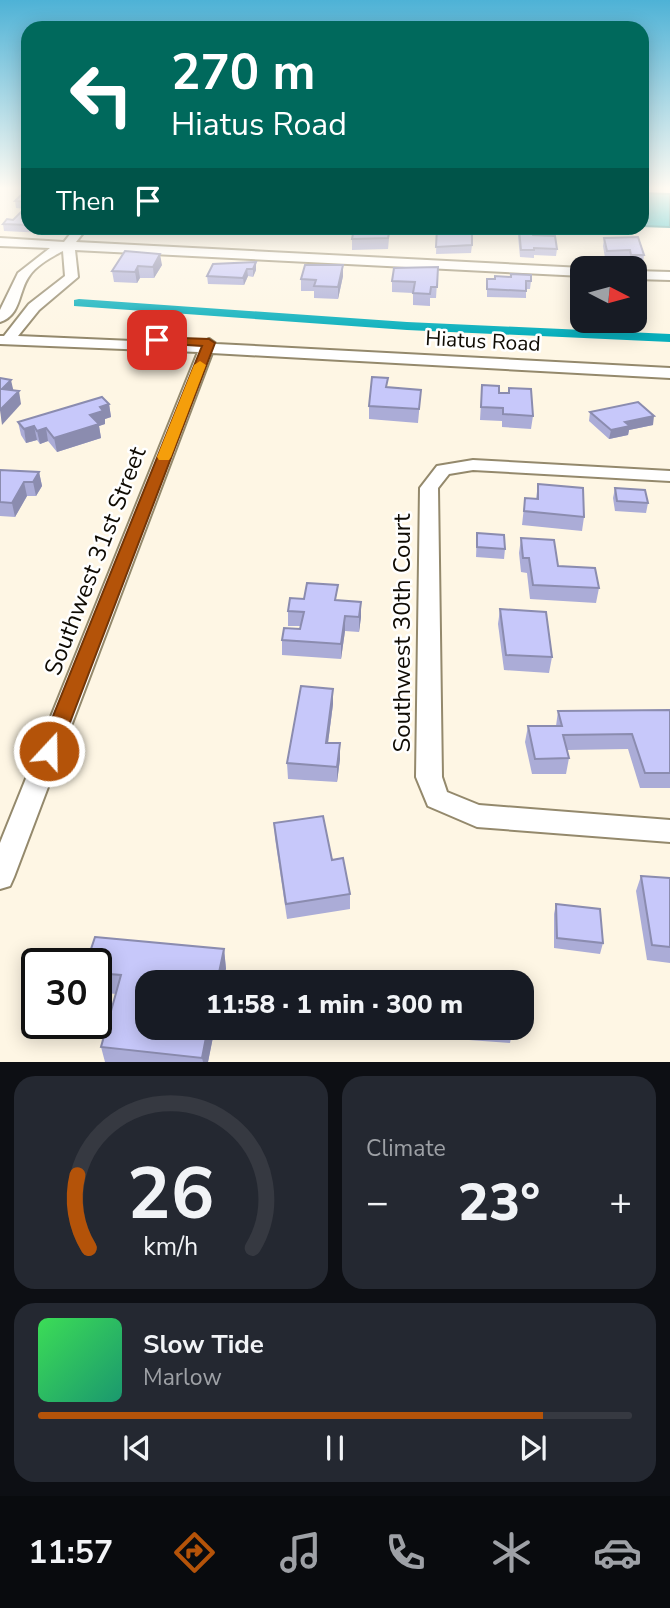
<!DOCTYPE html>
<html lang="en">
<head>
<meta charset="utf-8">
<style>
  :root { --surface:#171b24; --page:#242831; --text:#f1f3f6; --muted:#9ea1a6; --line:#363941; --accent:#b45309 }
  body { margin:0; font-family:"Nunito Sans",sans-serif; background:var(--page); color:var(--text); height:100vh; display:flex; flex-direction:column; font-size:26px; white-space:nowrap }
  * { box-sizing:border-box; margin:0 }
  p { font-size:23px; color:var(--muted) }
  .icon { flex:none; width:38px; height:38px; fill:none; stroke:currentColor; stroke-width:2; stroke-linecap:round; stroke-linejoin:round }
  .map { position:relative; height:1062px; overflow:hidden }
  .sheet { display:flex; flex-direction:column; gap:14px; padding:14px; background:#0d0f14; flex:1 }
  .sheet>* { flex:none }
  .banner { position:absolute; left:21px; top:21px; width:628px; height:214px; border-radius:21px; box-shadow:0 4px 18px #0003; background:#00695c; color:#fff; overflow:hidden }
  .needle { width:46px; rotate:96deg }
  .fabs { position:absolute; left:570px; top:256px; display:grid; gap:14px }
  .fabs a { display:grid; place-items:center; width:77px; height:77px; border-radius:14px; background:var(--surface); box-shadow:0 4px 18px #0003; font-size:35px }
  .speed { position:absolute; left:21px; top:948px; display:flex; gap:14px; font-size:35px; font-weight:700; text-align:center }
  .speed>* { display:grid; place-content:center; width:91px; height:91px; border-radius:50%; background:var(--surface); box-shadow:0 4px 18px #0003; line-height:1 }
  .speed .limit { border:4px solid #111; border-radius:10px; background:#fff; color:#111 }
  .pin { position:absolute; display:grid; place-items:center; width:60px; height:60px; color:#fff; margin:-30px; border-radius:14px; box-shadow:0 4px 10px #0006 }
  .me { position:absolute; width:77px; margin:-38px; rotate:21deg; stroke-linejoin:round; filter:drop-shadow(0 0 5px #0008) }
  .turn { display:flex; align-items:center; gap:24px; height:147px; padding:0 35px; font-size:32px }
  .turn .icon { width:91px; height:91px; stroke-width:2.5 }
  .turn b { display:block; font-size:49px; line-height:60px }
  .then { display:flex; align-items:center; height:66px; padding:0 35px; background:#0003; gap:14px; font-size:26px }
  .big { font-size:52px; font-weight:800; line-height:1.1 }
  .sheet .tile { flex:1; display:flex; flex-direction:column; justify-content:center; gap:10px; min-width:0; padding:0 24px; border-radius:21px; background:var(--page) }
  .sheet .dial { align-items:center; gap:0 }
  .dial svg { height:182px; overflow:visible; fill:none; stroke:var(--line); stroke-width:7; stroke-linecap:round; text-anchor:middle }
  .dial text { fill:var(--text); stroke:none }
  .song { display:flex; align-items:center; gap:21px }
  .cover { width:84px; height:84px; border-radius:10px; background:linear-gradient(135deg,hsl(130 70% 55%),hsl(160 70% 35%)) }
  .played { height:7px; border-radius:4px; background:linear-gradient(90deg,var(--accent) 85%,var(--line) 85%) }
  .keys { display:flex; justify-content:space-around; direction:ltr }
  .heat { display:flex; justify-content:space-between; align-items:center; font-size:38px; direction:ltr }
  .sheet .tiles { flex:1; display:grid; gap:14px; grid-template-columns:1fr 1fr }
  .tile:last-child { grid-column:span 2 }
  .trip { position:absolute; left:135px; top:970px; width:399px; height:70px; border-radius:21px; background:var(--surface); box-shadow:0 4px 18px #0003; font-weight:800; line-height:70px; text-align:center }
  .menu { display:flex; height:112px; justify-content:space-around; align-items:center; background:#090b0e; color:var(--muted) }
  .menu .icon { width:49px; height:49px }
  .menu .active { color:var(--accent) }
  .menu b { font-size:32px; color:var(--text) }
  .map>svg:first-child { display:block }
  .water { fill:#07afbc; stroke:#097e84; stroke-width:2 }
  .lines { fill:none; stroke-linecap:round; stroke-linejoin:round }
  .canal { fill:#07afbc; fill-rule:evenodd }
  .minor-casing { stroke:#94896c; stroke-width:4 }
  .minor { fill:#fff; fill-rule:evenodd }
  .wall { fill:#abacd7 }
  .shaded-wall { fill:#8b8caf }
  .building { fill:#c7c8fa; stroke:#8b8caf; stroke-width:2 }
  .route { fill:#b45309; stroke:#753606; stroke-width:2 }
  .slow { fill:#f59e0b }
  .labels { text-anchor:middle; stroke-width:5; stroke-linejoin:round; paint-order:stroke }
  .far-street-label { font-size:21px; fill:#0f0b03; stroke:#fff }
  .street-label { font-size:24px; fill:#0f0b03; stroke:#fff }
</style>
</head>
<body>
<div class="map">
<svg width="670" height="1062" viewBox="0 0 670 1062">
  <rect width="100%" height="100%" fill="#fef6e4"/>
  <polygon class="water" points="642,193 670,194 670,227 642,226"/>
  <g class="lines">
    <polygon class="canal" points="79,299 407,322 670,334 670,342 407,330 74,306 74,300"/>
    <defs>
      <g id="minor">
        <path d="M75 228H87L76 242 583 268V276L75 250 78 277 39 310 18 336 201 344 209 339 216 344 670 368V378L212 353 14 877 10 886 0 889V843L198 352 0 344V336H4L29 304 65 276 63 251C53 256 36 266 30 275 18 290 22 315 0 322V310L18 273 50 248 0 246V238L64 242Z"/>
        <polygon points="635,271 670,272 670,280 635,279"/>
        <polygon points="473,460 670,471 670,481 473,470 449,474 438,488 442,777 447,792 479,805 670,820 670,842 477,827 428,806 416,777 420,488 437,466"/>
      </g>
    </defs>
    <use href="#minor" class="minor-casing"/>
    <use href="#minor" class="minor"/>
  </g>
  <g class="wall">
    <polygon points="15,201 28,202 28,209 16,208"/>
    <polygon points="28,212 28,228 50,228 46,233 4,231 3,224"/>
    <polygon points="390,228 388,249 352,250 352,239"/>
    <polygon points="437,228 472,245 471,253 436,254"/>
    <polygon points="519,229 557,249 556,256 534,255 534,258 520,257 518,236"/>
    <polygon points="604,238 644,255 643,263 629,262 628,258 605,258 603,246"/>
    <polygon points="125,251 162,265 154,278 140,278 137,283 114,282 112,271"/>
    <polygon points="256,262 256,270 253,277 248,276 244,285 208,284 207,276"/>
    <polygon points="343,265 343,276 338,299 314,298 314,291 301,291 301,279"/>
    <polygon points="438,267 436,298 430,298 430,306 413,305 413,293 392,292 392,281"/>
    <polygon points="511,277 531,281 530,289 526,289 526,298 487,297 487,279"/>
    <polygon points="482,385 499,393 508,393 509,388 533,416 531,429 502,427 502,421 480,420"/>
    <polygon points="387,387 421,390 418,423 369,419 369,406"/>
    <polygon points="109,404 111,417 105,419 105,424 99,426 101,438 57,452 48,441 40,444 37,440 26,443 21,435 18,422"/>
    <polygon points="590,412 653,425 629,430 628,435 609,439 589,421"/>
    <polygon points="0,470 39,472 42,486 36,496 27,496 15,517 0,516"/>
    <polygon points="538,484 584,517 582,531 522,525 525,498 536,499"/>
    <polygon points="615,488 648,503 646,513 615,511 613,498"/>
    <polygon points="477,533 505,549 504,559 476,557"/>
    <polygon points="521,538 558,566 599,588 596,603 530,599 527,573 521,572 519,553"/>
    <polygon points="337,600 361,617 359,632 345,631 341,659 282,655 282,640 300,629 301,626 288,626 288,611"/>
    <polygon points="500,609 552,657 549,673 504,670 498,624"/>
    <polygon points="333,689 333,704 328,743 340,759 337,782 288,779 287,763"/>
    <polygon points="670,710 670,788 640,788 628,749 567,750 569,758 566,774 532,774 525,742 528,726 556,726 558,711"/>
    <polygon points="274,823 332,860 350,894 350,909 287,919 275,838"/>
    <polygon points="641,876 670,878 670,963 647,960 636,891"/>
    <polygon points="556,904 603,943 600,954 554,948 554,914"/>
    <polygon points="224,949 226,969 147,1027 215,1027 208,1062 105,1062 101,1047 116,994 96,992 96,964"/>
    <polygon points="469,1027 512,1027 512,1033 510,1043 469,1040"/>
  </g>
  <g class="shaded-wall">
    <polygon points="160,254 162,265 154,278 153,267"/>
    <polygon points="256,262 256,270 253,277 253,269"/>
    <polygon points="343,265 343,276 338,299 338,287"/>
    <polygon points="138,266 140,278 137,283 135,272"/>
    <polygon points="247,269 248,276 244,285 243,278"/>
    <polygon points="11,380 14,393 2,389"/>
    <polygon points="19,391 21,404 2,425 0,410"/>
    <polygon points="109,404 111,417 105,419 105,424 99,426 101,438 57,452 54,438 90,415 100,407"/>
    <polygon points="654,416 653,425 629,430 628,435 609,439 611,430 625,422"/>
    <polygon points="34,426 37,440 26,443 24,429"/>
    <polygon points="46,428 48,441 40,444 37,431"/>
    <polygon points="39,472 42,486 36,496 33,482"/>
    <polygon points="24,482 27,496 15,517 12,503"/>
    <polygon points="361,602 361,617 359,632 359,617"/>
    <polygon points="345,616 345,631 341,659 341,644"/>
    <polygon points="333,689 333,704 326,758 326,743"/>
    <polygon points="340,743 340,759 337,782 337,767"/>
    <polygon points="224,949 226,969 223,982 217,982"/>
    <polygon points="208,1027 215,1027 208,1062 203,1062 202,1058"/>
  </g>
  <g class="building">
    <polygon points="21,195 28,196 28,202 15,201"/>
    <polygon points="21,212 28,212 28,225 3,224 7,219 13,220"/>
    <polygon points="354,228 390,228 388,238 352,239"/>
    <polygon points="437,228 472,233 472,245 436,247"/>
    <polygon points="519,229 532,230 533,235 555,236 557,249 534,248 534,250 521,250"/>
    <polygon points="638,237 644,255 631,255 630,250 607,251 604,238"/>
    <polygon points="125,251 160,254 153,267 138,266 135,272 112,271"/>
    <polygon points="256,262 253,269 247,269 243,278 207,276 213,264"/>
    <polygon points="305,265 343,265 338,287 314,286 316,280 301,279"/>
    <polygon points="438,267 437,287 431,287 430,294 413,293 415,282 392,281 394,268"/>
    <polygon points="511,274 531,275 531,281 526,281 526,291 487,289 487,279 495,279 495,276 511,277"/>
    <polygon points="372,377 388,378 386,387 421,390 419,409 369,406"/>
    <polygon points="0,378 11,380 2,389 19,391 0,410"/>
    <polygon points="482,385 499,386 499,393 509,393 509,388 531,389 533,416 503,414 503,408 481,407"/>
    <polygon points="102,397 109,404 100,407 103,411 90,415 99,424 54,438 46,428 37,431 34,426 24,429 18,422"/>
    <polygon points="638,402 654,416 625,422 630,426 611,430 590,412"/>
    <polygon points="0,470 39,472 33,482 24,482 12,503 0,502"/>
    <polygon points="538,484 583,488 584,517 524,511 525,498 538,499"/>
    <polygon points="615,488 645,490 648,503 617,501"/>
    <polygon points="477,533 504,535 505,549 477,547"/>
    <polygon points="521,538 554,540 558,566 595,568 599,588 533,585 529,558 523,558"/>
    <polygon points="307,583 338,585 335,600 361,602 359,617 345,616 341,644 282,640 284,628 300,629 304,612 288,611 290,598 304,599"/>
    <polygon points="500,609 546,612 552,657 506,655"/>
    <polygon points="301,686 333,689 326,743 340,743 337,767 287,763"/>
    <polygon points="670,710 670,773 645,773 632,734 563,735 569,758 535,759 528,726 562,726 558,711"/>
    <polygon points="323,816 332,860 343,858 350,894 286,904 274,823"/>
    <polygon points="641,876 670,878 670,947 652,945"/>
    <polygon points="556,904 600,909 603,943 557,938"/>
    <polygon points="95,937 224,949 217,982 147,982 147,1027 208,1027 202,1058 101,1047 121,975 96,973 96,964 86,964"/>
    <polygon points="470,1027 512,1027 512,1033 470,1030"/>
  </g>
  <linearGradient id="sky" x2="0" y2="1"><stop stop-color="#4eb2d6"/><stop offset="0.56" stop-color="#fffbf3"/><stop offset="1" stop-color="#fffbf3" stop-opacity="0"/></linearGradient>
  <rect width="670" height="336" fill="url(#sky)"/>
  <polygon class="route" points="153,337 209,339 215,343 59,751 56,757 42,757 39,751 202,346 157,343 151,340"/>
  <polygon class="slow" points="200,361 206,365 171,457 169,460 159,460 157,457 194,365"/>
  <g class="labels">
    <g class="far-street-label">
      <text transform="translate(483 341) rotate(3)" y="7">Hiatus Road</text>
    </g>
    <g class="street-label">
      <text transform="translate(95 561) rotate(-69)" y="8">Southwest 31st Street</text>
      <text transform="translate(402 633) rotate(-90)" y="8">Southwest 30th Court</text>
    </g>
  </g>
</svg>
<div class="fabs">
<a><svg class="needle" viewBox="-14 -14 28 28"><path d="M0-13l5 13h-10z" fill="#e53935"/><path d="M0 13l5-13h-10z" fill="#9ea1a6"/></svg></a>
</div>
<div class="speed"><div class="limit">30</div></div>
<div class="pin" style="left:157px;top:340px;background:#d93025"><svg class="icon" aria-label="arrive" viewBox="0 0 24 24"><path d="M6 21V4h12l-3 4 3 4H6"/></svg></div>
<svg class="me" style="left:49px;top:751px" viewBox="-20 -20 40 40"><circle r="17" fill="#b45309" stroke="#fff" stroke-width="3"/><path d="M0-11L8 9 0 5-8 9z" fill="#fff"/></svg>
<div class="trip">11:58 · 1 min · 300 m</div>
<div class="banner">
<div class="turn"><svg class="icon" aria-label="left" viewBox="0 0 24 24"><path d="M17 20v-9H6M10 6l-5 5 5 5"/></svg><div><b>270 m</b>Hiatus Road</div></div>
<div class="then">Then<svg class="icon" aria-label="arrive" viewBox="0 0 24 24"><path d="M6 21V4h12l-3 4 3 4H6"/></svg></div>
</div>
</div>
<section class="sheet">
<div class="tiles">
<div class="tile dial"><svg viewBox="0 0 100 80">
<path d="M14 69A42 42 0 1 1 86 69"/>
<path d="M14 69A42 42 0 0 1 9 37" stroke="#b45309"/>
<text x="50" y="56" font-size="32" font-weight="700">26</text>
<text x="50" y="72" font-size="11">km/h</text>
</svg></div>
<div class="tile"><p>Climate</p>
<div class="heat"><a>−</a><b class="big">23°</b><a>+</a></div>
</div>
<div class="tile">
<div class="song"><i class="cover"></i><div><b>Slow Tide</b><p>Marlow</p></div></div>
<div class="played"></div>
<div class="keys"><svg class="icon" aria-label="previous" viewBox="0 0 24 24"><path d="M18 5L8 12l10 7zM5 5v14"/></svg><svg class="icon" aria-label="pause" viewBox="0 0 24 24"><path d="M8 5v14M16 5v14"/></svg><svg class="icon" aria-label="next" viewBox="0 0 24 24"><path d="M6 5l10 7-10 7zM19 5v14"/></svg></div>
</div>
</div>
</section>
<nav class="menu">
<b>11:57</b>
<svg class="icon active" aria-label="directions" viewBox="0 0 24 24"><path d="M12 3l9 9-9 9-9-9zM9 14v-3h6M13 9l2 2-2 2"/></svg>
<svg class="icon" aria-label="music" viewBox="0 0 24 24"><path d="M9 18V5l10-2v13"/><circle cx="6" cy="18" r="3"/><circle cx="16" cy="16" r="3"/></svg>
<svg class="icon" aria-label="phone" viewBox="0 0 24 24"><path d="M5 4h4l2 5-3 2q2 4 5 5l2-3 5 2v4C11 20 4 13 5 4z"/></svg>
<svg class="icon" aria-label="climate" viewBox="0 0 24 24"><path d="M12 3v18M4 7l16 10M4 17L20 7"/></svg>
<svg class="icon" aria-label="car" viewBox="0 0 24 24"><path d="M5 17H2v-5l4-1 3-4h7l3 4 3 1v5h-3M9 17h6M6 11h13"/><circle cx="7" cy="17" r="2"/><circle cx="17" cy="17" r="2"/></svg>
</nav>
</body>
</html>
